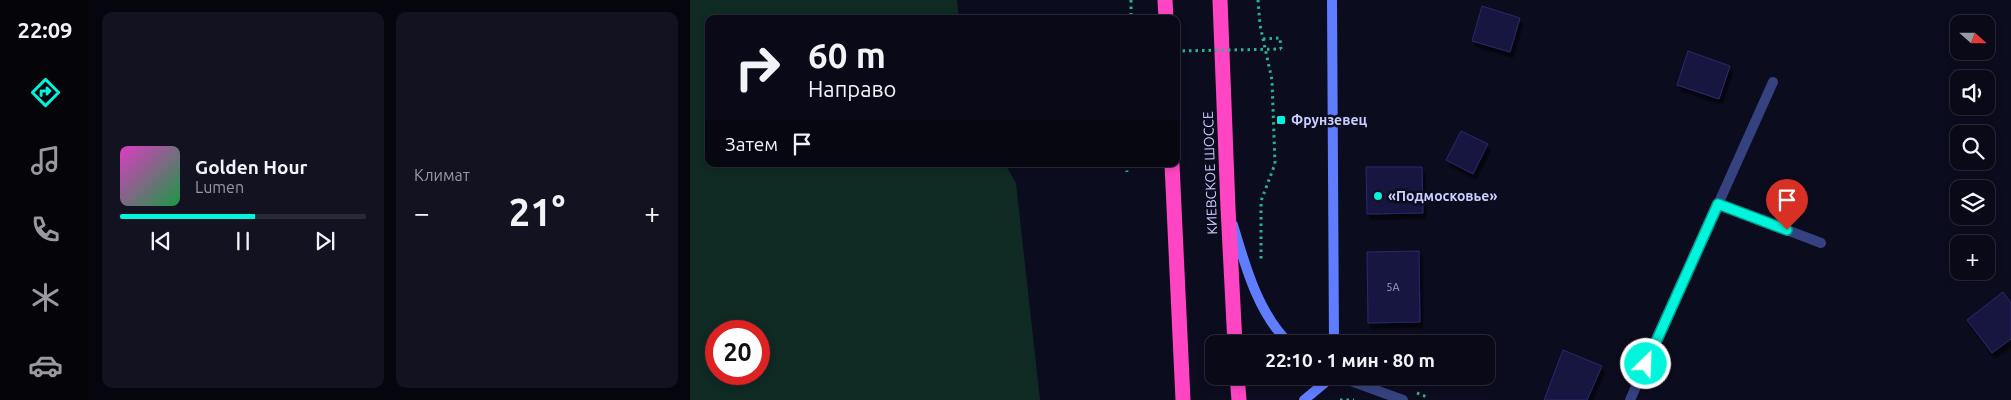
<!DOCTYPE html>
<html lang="ru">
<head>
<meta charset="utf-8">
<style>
  :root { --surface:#090917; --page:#121220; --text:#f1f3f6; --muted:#999aa1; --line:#292a36; --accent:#00f5dc }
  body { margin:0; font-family:Ubuntu,sans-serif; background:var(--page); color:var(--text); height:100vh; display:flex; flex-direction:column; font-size:19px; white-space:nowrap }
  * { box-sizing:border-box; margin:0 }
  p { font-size:16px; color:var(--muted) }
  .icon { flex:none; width:28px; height:28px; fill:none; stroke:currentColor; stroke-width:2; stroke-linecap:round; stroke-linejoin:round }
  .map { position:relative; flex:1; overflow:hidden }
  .sheet { display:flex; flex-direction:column; gap:12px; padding:12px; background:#05050d; width:600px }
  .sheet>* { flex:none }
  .guide { position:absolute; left:15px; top:15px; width:475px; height:152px; border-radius:10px; box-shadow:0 2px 8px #0003,0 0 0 1px var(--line); background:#090917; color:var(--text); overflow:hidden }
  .needle { width:32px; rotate:111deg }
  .tools { position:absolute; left:1260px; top:15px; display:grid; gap:10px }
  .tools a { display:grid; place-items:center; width:45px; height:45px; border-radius:10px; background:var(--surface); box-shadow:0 2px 8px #0003,0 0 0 1px var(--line); font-size:25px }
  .speed { position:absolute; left:15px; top:320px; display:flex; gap:10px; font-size:25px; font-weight:700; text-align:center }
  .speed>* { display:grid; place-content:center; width:65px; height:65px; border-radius:50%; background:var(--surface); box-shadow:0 2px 8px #0003,0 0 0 1px var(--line); line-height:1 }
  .speed .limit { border:8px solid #d22; background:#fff; color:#111 }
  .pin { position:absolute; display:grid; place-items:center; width:42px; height:42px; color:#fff; margin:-51px -21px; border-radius:50% 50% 50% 0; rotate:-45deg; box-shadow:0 0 5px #0007 }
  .pin .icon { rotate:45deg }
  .me { position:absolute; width:55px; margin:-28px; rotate:24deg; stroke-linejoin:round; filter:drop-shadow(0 0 4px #0008) }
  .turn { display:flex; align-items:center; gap:18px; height:105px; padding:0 20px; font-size:22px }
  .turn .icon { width:65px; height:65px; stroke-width:2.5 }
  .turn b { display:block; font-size:35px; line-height:42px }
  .then { display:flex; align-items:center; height:48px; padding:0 20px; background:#0003; gap:10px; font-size:19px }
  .big { font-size:38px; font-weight:700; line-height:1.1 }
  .sheet .tile { flex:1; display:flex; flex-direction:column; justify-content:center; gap:8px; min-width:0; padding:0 18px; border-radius:10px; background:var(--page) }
  .song { display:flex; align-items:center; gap:15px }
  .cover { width:60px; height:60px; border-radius:8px; background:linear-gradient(135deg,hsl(310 70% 55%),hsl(140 70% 35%)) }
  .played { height:5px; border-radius:2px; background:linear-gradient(90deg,var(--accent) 55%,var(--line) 55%) }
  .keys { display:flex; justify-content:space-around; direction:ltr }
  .heat { display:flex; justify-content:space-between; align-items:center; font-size:28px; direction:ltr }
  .sheet .tiles { flex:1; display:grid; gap:12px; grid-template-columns:repeat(2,1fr) }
  .trip { position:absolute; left:515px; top:335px; width:290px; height:50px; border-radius:10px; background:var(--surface); box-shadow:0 2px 8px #0003,0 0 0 1px var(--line); font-weight:700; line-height:50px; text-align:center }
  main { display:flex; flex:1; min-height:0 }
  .menu { display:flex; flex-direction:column; width:90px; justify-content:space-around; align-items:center; background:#040409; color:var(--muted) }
  .menu .icon { width:35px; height:35px }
  .menu .current { color:var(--accent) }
  .menu b { font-size:22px; color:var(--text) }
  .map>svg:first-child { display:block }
  .green { fill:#0f2a23; fill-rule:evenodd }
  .building { fill:#181741; stroke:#29296d; filter:url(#shadow) }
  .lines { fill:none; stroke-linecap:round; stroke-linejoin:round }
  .path { stroke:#2ab38f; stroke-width:3; stroke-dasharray:2.5 4; stroke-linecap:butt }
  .lane { stroke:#364280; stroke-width:10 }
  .street { stroke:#364280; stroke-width:10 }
  .secondary { stroke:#617dff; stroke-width:10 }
  .highway { stroke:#ff45c4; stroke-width:15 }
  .path-bridge { stroke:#2ab38f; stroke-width:3; stroke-dasharray:2.5 4; stroke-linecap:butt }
  .route-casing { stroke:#009f8f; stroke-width:12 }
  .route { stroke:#00f5dc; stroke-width:9 }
  .poi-dot { fill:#00f5dc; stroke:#0c0c1f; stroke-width:2 }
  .labels { text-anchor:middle; stroke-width:5; stroke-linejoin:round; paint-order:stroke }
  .number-label { font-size:11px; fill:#9ea1d0 }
  .poi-label { font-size:14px; font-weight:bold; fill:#cacfff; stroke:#0c0c1f; text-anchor:start }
  .street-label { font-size:14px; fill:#cacfff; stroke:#0c0c1f }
</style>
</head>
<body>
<main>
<nav class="menu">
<b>22:09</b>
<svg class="icon current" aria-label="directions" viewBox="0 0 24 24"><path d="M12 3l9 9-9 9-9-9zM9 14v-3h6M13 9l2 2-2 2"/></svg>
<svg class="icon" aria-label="music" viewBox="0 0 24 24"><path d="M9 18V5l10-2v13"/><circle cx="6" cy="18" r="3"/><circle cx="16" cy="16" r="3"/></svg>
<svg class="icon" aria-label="phone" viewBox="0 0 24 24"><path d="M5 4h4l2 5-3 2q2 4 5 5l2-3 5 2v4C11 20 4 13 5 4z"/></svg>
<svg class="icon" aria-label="climate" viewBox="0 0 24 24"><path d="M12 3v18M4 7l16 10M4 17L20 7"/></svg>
<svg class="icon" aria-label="car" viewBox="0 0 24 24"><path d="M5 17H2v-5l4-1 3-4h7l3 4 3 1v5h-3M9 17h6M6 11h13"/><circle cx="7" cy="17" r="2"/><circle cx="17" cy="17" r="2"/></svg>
</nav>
<section class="sheet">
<div class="tiles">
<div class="tile">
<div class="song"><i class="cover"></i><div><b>Golden Hour</b><p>Lumen</p></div></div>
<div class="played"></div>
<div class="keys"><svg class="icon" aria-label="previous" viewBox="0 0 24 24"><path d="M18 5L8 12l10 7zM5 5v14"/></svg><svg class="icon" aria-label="pause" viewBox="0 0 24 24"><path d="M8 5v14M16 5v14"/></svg><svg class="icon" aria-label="next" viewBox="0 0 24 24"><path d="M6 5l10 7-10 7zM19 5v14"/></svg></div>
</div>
<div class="tile"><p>Климат</p>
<div class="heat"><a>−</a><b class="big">21°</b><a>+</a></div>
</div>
</div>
</section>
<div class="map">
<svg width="1321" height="400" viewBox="0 0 1321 400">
  <defs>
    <filter id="shadow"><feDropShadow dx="3" dy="5.5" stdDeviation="1" flood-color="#0009"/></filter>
  </defs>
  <rect width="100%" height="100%" fill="#0c0c1f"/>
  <path class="green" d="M0 0H267L269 19H19V164H315L326 183 350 400H0ZM69 331V374H26V331Z"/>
  <g class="building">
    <polygon points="792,6 830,18 820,52 782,41"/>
    <polygon points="998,51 1040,66 1029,99 987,85"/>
    <polygon points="771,131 798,144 783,174 756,160"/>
    <polygon points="676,167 732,167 733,213 677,214"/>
    <polygon points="729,251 730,322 678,323 677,252"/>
    <polygon points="1313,292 1321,303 1321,339 1302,353 1277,320"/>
    <polygon points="873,350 912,366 897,400 854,400"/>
  </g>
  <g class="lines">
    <g class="path">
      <polyline points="441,0 441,19"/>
      <polyline points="568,0 570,25 582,80 585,164 571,201 571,260"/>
      <polyline points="573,39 590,38 591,49"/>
      <polyline points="436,164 437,172"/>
      <polyline points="614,338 624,340 629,337"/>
      <polyline points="727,393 737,397"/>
      <polyline points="650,400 664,400"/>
    </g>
    <g class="lane">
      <polyline points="1028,204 1131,243"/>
      <polyline points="940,400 1083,82"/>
    </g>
    <polyline class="street" points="647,376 713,400"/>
    <g class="secondary">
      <polyline points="642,0 644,344"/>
      <path d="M543 225C555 265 568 314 600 344"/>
      <polyline points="614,400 643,376"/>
    </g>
    <g class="highway">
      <polyline points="475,0 476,19"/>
      <polyline points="530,0 538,208 545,344"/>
      <polyline points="482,164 493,400"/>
      <polyline points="547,376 549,400"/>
    </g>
    <polyline class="path-bridge" points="486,51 591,49"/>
  </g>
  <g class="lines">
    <defs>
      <polyline id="route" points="956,364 1028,204 1097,230"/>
    </defs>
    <use href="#route" class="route-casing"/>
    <use href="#route" class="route"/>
  </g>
  <g class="poi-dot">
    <rect x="586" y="115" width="10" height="10" rx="2.5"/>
    <circle cx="688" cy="196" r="5"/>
  </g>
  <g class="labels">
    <g class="number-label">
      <text x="703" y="291">5А</text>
    </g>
    <g class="poi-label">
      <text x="601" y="125">Фрунзевец</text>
      <text x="698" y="201">«Подмосковье»</text>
    </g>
    <g class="street-label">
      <text transform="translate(520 173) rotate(-92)" y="5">КИЕВСКОЕ ШОССЕ</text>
    </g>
  </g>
</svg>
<div class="tools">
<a><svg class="needle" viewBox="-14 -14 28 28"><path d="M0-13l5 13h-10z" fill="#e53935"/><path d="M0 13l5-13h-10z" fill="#999aa1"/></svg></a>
<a><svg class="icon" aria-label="sound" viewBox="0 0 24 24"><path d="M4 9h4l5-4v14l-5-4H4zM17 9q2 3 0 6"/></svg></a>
<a><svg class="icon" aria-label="search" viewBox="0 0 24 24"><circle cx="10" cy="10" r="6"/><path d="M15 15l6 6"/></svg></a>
<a><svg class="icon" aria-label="layers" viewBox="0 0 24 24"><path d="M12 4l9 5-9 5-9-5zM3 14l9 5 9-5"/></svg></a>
<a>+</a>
</div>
<div class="speed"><div class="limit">20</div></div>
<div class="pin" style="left:1097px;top:230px;background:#d93025"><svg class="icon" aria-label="arrive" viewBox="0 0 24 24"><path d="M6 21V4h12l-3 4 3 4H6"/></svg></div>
<svg class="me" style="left:956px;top:364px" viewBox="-20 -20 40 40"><circle r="17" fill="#00f5dc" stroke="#fff" stroke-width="3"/><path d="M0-11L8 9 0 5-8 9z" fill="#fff"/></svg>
<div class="trip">22:10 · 1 мин · 80 m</div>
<div class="guide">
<div class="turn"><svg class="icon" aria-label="right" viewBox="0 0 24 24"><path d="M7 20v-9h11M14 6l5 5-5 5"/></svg><div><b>60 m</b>Направо</div></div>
<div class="then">Затем<svg class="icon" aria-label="arrive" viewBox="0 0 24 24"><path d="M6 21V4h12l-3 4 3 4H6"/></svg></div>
</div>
</div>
</main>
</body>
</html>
